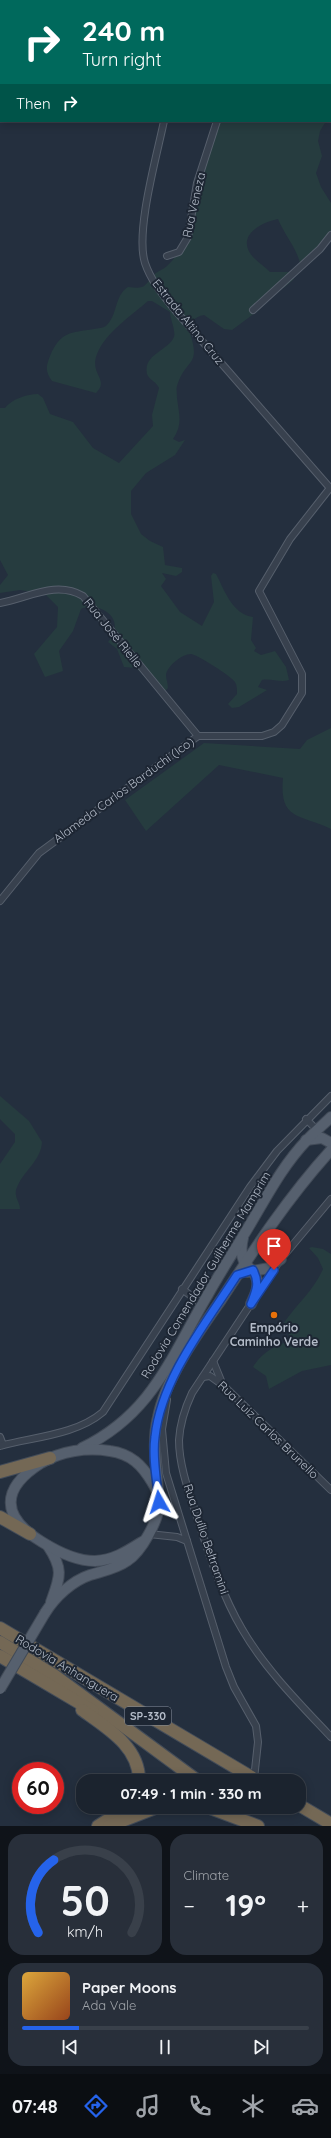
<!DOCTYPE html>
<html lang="en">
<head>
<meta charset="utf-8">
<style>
  :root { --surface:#1b232e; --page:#282f3a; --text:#f1f3f6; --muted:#a0a4aa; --line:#39404a; --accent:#2563eb }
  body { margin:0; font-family:Quicksand,sans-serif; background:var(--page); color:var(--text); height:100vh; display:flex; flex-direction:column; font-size:15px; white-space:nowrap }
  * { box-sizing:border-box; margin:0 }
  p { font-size:13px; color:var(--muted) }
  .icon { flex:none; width:22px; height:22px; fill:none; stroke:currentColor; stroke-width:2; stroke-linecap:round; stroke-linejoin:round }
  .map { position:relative; height:1826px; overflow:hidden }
  .sheet { display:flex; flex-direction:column; gap:8px; padding:8px; background:#0f1319; flex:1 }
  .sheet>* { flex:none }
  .guide { position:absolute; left:0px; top:0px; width:331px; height:122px; box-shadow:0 2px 10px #0003,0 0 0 1px var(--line); background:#00695c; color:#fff; overflow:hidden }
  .speed { position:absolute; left:12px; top:1762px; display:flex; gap:8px; font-size:20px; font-weight:700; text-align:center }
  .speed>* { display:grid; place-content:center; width:52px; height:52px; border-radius:50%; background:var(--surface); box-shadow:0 2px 10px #0003,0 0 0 1px var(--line); line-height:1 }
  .speed .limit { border:6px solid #d22; background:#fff; color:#111 }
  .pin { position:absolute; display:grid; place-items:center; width:34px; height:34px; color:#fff; margin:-41px -17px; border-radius:50% 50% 50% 0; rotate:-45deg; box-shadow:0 0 4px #0007 }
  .pin .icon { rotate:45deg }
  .me { position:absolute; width:44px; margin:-22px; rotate:354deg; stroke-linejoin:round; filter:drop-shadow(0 0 3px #0008) }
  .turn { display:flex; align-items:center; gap:14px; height:84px; padding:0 16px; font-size:18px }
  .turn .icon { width:52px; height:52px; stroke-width:2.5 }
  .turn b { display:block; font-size:28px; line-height:34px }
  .then { display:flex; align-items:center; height:38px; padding:0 16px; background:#0003; gap:8px; font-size:15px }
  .big { font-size:30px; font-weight:700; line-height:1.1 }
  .sheet .widget { flex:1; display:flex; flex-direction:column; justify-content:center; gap:6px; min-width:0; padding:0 14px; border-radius:16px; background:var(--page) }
  .sheet .dial { align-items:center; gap:0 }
  .dial svg { height:104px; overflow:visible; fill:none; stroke:var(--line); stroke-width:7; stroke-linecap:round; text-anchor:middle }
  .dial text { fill:var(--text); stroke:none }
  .song { display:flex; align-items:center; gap:12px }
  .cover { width:48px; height:48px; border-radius:6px; background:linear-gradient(135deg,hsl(40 70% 55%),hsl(20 70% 35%)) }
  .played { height:4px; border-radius:2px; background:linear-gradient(90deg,var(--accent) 20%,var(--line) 20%) }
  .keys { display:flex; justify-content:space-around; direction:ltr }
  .heat { display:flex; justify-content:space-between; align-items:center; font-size:22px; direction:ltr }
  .sheet .tiles { flex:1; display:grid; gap:8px; grid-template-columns:1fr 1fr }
  .widget:last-child { grid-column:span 2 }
  .trip { position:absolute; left:76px; top:1774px; width:230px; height:40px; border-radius:16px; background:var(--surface); box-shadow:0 2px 10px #0003,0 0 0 1px var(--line); font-weight:700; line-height:40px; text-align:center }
  .tab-bar { display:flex; height:64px; justify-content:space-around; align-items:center; background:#0b0e12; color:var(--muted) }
  .tab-bar .icon { width:28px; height:28px }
  .tab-bar .on { color:var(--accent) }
  .tab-bar b { font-size:18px; color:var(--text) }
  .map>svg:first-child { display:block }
  .green { fill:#263c3f }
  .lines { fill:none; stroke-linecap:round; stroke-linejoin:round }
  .minor-casing { stroke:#565f6c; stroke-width:8 }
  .primary-casing { stroke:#414a57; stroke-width:12 }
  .motorway-casing { stroke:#434c59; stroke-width:14 }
  .minor { stroke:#38414e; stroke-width:6 }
  .primary { stroke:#56606e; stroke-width:10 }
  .motorway { stroke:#746855; stroke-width:12 }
  .primary-bridge-casing { stroke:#414a57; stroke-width:12; stroke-linecap:butt }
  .primary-bridge { stroke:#56606e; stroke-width:10 }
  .route-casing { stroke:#184099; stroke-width:10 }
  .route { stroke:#2563eb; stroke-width:7 }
  .food-dot { fill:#e8710a; stroke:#1d2633; stroke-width:1.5 }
  .labels { text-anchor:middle; stroke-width:4; stroke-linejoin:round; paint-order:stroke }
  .shield { fill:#1d2633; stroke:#878f9c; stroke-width:1 }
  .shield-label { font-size:11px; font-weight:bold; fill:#b4bcc9 }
  .street-label { font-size:12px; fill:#b4bcc9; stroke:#1d2633 }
  .poi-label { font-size:12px; font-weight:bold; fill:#b4bcc9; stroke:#1d2633 }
</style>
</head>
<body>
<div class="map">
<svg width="331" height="1826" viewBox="0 0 331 1826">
  <rect width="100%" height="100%" fill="#242f3e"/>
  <g class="green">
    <path d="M214 121H326L320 131 318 141 322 156 316 173 321 187 331 203V234L303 266 300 263C296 247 284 234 278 219 263 222 238 234 250 253 254 260 264 266 270 272H289L293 275 294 279 285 287 270 293 259 310 232 330 224 329 204 315C194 317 192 321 189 330 202 368 186 357 177 386 176 389 177 394 177 398 179 415 183 424 173 439L179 442 185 440 175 455 146 473 131 491V514L141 534 150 541 163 547 165 565 182 568V572L176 576 162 573 166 579 161 586 180 612 202 626 214 602 211 576 213 573 216 574C225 591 232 614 253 617L251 640 256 648 254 651 261 655 275 651 286 667 289 680C280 683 271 678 262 680L258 687 267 690 239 707 232 708 228 704 237 694C237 690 237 685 235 682 231 676 196 654 191 654 182 654 167 666 166 675 166 679 168 684 168 688L166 690H160L136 668 124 667 117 649 108 642C110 640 112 637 113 634 122 614 96 602 81 609L73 631 59 651 63 671 45 677 34 654 57 627 58 607 45 594 20 590 0 593V585L8 575 0 560V408H5C12 399 27 394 38 394L43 398 50 414 73 422 93 448 119 463 153 426 152 415 159 388C157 382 149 380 147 374 143 354 168 351 174 337 176 331 170 319 170 312L152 301H148C131 316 106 332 97 354 89 375 110 379 96 393L52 381C45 372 46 366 50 356 61 331 70 333 94 329 98 328 103 328 106 326 118 315 114 296 128 287 146 289 143 287 154 275 157 271 163 270 167 266 174 260 179 251 184 243L213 138Z"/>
    <path d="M331 728V829C300 814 279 821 283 778L219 765 146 831 125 800 204 743 300 749 307 740Z"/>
    <path d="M0 1096 29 1121 42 1142C41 1160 25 1170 18 1185 12 1196 20 1201 20 1209H0V1164L15 1142V1134L0 1119Z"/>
    <path d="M312 1247 323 1249 331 1254V1365L302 1371 269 1389 266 1376 253 1367C263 1351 275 1346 292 1340L283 1324C296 1305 314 1290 323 1269L318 1258 309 1248Z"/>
  </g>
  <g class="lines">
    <defs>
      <g id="minor">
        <polyline points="76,0 78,1"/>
        <polyline points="234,0 234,1"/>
        <path d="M164 121C157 155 135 232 145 263 151 281 163 295 175 310L330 488"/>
        <polyline points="167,256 179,252 188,237 197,183 217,121"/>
        <polyline points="253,310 320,249 331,235"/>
        <path d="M0 603C28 598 56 580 83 596L198 736"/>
        <polyline points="0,901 39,853 198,736 262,736 274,732 282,725 302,693 302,674 259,591 290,539 330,488"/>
        <polyline points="306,1119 317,1130"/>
        <polyline points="182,1289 202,1304"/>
        <polyline points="257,1294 281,1259 331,1199"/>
        <path d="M252 1302 192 1393C185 1408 180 1423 179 1440 179 1467 190 1495 198 1520 210 1557 222 1595 242 1629 265 1669 300 1704 331 1737"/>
        <polyline points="213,1361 222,1383"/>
        <polyline points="203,1377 210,1376 224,1386 331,1490"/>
        <polyline points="167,1400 162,1429 166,1473 226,1667 234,1687 256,1726 258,1742 254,1779"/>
        <polyline points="0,1437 3,1445"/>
        <path d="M0 1446C33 1437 76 1435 103 1412L250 1187 277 1151 331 1096"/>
        <polyline points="149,1534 177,1537 187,1541"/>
      </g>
      <g id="primary">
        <polyline points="306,1140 322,1138 331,1143"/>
        <path d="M243 1238C241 1246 241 1256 245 1263 251 1271 259 1275 257 1287 257 1292 253 1299 251 1304"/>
        <polyline points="247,1272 269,1268 281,1259"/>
        <path d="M82 1448C152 1414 170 1359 207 1296 218 1276 231 1256 243 1236 263 1204 280 1168 307 1140 314 1132 323 1125 331 1117"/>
        <path d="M158 1490C156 1465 152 1441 158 1417 166 1377 198 1333 221 1300 255 1248 289 1196 331 1150"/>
        <path d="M48 1546C64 1570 60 1577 51 1602"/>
        <path d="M45 1613C55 1597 72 1581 90 1575 103 1571 116 1569 127 1561 141 1552 160 1519 159 1502 159 1495 155 1487 152 1482 142 1465 131 1454 110 1451 87 1447 61 1451 41 1463 0 1489 1 1517 42 1542 58 1552 76 1561 95 1561 115 1560 129 1550 145 1540"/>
      </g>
      <g id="motorway">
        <polyline points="0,1472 50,1458"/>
        <polyline points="0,1517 30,1534"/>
        <polyline points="0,1628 258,1781"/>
        <polyline points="0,1642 54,1675 198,1781"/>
        <polyline points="0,1656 93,1711"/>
        <path d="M82 1710C107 1728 140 1747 139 1781"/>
        <polyline points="299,1805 331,1824"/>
        <polyline points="207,1807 258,1826"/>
        <polyline points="98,1826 128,1807"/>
        <polyline points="109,1826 158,1807"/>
      </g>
    </defs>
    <use href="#minor" class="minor-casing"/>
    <use href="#primary" class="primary-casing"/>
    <use href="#motorway" class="motorway-casing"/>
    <use href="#minor" class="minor"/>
    <use href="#primary" class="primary"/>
    <use href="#motorway" class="motorway"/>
    <defs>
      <polyline id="primary-bridge" points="0,1689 45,1613"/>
    </defs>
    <use href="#primary-bridge" class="primary-bridge-casing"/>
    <use href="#primary-bridge" class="primary-bridge"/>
  </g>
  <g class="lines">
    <defs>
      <path id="route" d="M159 1502C157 1481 152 1458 155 1437 161 1379 206 1323 237 1275L253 1270C260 1283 256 1291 251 1304L274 1270"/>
    </defs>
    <use href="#route" class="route-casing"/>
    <use href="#route" class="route"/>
  </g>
  <circle class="food-dot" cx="274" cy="1315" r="4"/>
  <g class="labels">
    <rect class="shield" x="125" y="1707" width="46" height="18" rx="3"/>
    <g class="shield-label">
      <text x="148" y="1720">SP-330</text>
    </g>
    <g class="street-label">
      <text transform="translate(194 205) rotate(-77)" y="4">Rua Veneza</text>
      <text transform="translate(188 322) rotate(51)" y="4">Estrada Altino Cruz</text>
      <text transform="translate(113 633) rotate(51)" y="4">Rua José Rielle</text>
      <text transform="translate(124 790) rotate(-36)" y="4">Alameda Carlos Barduchi (Ico)</text>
      <text transform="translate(206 1275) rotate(-59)" y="4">Rodovia Comendador Guilherme Mamprim</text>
      <text transform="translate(268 1430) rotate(44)" y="4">Rua Luiz Carlos Brunello</text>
      <text transform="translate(206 1539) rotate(71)" y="4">Rua Duílio Beltramini</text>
      <text transform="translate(67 1668) rotate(31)" y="4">Rodovia Anhanguera</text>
    </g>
    <g class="poi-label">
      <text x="274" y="1332">Empório<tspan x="274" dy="14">Caminho Verde</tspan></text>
    </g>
  </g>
</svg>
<div class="speed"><div class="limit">60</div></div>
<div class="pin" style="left:274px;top:1270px;background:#d93025"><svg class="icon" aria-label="arrive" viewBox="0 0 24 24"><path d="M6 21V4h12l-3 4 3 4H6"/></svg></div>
<svg class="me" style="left:159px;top:1502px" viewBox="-20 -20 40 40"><path d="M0-17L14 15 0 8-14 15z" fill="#2563eb" stroke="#fff" stroke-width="4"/></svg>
<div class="trip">07:49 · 1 min · 330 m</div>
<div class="guide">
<div class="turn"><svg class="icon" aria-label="right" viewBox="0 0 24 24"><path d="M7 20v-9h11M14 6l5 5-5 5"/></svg><div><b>240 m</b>Turn right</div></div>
<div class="then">Then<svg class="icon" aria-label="right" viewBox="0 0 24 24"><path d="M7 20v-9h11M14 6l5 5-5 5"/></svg></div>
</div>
</div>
<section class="sheet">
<div class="tiles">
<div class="widget dial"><svg viewBox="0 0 100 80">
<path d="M14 69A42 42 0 1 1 86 69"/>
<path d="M14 69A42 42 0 0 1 26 13" stroke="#2563eb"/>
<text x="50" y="56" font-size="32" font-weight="700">50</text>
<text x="50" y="72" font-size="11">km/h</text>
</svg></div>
<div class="widget"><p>Climate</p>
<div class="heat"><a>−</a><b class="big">19°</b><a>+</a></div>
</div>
<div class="widget">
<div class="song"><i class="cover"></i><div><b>Paper Moons</b><p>Ada Vale</p></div></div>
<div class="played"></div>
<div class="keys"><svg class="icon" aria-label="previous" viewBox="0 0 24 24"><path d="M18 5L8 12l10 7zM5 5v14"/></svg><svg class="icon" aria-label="pause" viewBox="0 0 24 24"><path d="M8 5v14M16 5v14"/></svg><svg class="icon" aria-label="next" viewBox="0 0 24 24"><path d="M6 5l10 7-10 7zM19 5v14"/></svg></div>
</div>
</div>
</section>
<nav class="tab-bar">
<b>07:48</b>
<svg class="icon on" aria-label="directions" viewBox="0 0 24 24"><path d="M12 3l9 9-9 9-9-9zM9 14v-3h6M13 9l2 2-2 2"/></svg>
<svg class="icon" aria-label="music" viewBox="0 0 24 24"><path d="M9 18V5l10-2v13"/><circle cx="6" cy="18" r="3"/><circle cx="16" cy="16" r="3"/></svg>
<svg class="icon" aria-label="phone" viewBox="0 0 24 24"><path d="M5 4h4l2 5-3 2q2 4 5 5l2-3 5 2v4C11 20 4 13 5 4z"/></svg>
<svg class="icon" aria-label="climate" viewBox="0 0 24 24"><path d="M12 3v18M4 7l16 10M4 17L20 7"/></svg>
<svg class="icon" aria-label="car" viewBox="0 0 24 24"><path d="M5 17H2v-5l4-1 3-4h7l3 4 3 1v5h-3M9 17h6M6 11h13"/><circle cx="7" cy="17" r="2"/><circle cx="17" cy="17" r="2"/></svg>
</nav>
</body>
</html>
